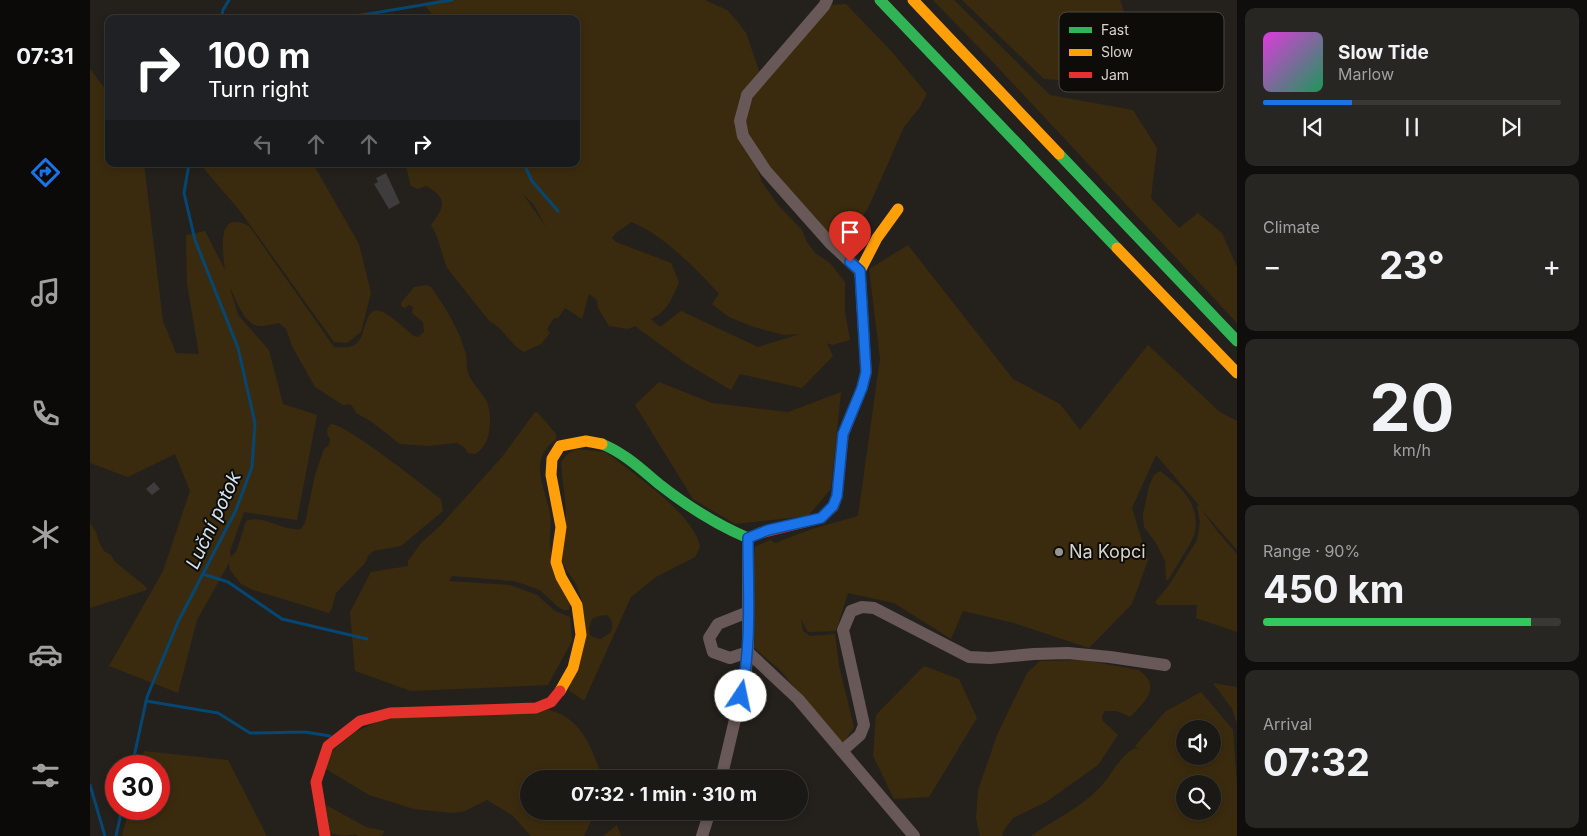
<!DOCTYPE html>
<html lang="en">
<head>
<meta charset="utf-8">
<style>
  :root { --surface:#1b1915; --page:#282622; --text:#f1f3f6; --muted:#a0a0a0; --line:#393834; --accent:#1a73e8 }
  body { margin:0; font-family:Inter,sans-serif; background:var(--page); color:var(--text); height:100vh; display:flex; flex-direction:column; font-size:19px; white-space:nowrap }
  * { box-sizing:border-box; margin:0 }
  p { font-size:16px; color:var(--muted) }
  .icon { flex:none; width:28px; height:28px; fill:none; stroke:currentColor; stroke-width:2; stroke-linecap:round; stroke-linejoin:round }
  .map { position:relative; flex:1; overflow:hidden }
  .details { display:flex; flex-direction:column; gap:8px; padding:8px; background:#0f0e0c; width:350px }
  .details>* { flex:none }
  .hud { position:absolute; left:15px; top:15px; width:475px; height:152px; border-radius:10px; box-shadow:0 2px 8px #0003,0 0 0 1px var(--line); background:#202124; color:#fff; overflow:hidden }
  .tools { position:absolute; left:1086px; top:720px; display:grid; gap:10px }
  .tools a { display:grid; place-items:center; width:45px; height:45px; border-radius:50%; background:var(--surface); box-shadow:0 2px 8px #0003,0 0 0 1px var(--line); font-size:25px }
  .speed { position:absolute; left:15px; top:755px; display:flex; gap:10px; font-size:25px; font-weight:700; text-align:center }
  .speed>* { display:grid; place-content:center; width:65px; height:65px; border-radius:50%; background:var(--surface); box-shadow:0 2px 8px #0003,0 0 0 1px var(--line); line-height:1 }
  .speed .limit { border:8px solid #d22; background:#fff; color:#111 }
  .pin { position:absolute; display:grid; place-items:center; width:42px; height:42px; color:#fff; margin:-51px -21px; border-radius:50% 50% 50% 0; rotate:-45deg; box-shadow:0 0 5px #0007 }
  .pin .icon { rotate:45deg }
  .me { position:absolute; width:55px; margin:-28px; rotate:11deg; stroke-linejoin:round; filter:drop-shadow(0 0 4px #0008) }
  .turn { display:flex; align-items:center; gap:18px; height:105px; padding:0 20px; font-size:22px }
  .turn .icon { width:65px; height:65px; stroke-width:2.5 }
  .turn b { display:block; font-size:35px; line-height:42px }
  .lanes { display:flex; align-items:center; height:48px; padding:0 20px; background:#0003; justify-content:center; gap:25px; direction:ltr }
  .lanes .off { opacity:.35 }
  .big { font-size:38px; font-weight:700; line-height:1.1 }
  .details .card { flex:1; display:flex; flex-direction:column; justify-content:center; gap:8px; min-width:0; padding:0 18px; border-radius:10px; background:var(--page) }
  .details .dial { align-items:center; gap:0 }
  .dial b { font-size:65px; line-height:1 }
  .song { display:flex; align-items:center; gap:15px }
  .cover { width:60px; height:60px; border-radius:8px; background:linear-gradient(135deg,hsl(300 70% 55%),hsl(150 70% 35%)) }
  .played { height:5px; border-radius:2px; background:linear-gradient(90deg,var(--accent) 30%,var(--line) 30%) }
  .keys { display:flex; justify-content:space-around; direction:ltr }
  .heat { display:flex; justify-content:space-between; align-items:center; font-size:28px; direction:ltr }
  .charge { height:8px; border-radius:4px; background:linear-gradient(90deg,#34c759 90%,var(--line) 0) }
  .trip { position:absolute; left:430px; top:770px; width:288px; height:50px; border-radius:25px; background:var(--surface); box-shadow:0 2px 8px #0003,0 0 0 1px var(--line); font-weight:700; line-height:50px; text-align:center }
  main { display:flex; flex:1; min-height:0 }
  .tabs { display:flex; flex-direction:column; width:90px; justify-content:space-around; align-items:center; background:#0b0a08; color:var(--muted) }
  .tabs .icon { width:35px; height:35px }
  .tabs .current { color:var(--accent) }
  .tabs b { font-size:22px; color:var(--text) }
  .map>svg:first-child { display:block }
  .green { fill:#3b2b0e; fill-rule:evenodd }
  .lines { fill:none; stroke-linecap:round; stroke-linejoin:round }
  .stream { stroke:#054672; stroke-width:3 }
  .building { fill:#3e3c3c }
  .street { stroke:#685858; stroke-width:12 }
  .fast { stroke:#30b455; stroke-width:11 }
  .slow { stroke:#ff9f0a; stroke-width:11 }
  .jam { stroke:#e5322d; stroke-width:11 }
  .route-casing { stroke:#114b97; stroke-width:12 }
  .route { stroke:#1a73e8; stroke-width:9 }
  .poi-dot { fill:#999590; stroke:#0e0c08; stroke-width:2 }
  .labels { text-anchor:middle; stroke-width:4; stroke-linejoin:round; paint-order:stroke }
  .poi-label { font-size:18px; fill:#d8d4ce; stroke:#0e0c08; text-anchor:start }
  .water-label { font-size:19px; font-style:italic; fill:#d3e3f2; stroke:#0e0c08 }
  .key { fill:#0e0c08; stroke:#4b4843; stroke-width:1 }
  .key-label { font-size:14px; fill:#d8d4ce }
</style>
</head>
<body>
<main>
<nav class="tabs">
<b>07:31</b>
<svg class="icon current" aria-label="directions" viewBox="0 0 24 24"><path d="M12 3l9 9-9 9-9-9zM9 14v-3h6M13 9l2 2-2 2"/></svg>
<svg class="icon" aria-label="music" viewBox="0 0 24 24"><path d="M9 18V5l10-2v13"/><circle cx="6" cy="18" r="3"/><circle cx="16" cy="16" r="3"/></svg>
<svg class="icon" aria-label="phone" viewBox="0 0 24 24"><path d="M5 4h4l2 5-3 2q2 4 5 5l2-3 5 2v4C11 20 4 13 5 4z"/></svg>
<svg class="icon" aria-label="climate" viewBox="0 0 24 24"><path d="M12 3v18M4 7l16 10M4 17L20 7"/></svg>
<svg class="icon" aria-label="car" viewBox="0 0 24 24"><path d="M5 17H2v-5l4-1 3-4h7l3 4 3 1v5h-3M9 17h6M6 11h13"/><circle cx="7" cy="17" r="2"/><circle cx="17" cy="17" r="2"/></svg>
<svg class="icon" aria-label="filters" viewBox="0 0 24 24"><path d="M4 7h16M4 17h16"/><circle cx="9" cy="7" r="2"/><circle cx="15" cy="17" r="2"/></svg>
</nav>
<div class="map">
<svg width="1147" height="836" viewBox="0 0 1147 836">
  <rect width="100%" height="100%" fill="#24211c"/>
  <g class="green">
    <path d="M349 0H615L637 10 647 21 656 33 670 73 650 96 644 126 653 145 667 168 672 182 688 205 712 230 717 242 725 253 740 263 755 282V312L760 340 742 345 737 343 743 356 712 388 650 374 641 390 597 364 545 326 538 329 519 326 508 308 507 300 499 294 492 319 475 308 468 318H464L457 329 460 333 451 344 434 352C420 345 414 328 400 322L357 268C351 253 350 240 341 225 355 207 358 198 336 186L328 189 321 186 316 167 308 164H486V19H346L333 3ZM432 193 444 205 456 227ZM541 222C570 232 609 271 629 294L622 304 639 317 664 327 694 335 710 334 668 347 591 311 570 327 561 319C577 312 583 297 589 282L581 263 526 242 522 238 525 234Z"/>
    <polygon points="843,0 864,0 960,95 1043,110 1067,148 1061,198 1089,228 1108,213 1132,233 1147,267 1147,323 900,59"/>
    <polygon points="872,0 1030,0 1034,12 969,80 954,79"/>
    <path d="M756 4 803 53 837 94 830 107 814 127 780 204 763 234 751 248C729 224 656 151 655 122 654 112 661 102 665 93L740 5Z"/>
    <path d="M0 69 19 94V164H54L73 321 86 353 109 354 97 284 96 235 115 231 135 270C133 252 125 209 159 226L244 347C251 347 261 349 267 343 277 334 274 303 293 312 304 318 314 328 324 336L328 337 334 332 333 322 322 313 323 307 319 305 315 308 311 306V303L324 287 337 285 341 287C356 309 369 328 376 355 377 361 376 367 378 373 382 384 392 392 397 402 403 418 401 446 385 454L378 453 374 447 367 443 337 446 310 444 279 420 266 413 262 406 259 404 253 405 225 387 202 346 196 329 189 323C184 324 178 325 173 326 154 328 147 300 140 288L148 315 179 350 193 404 227 415 207 520 154 512 140 551 141 557 147 550 156 521C174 514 192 532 211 529L215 523 225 475 234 449 239 445 240 439C236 433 236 429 241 424 256 424 334 486 351 499L353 511 311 546 283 551 278 556 275 563 246 593 242 608 239 613 163 590 151 584 140 570 139 563 107 620 88 693 19 666 73 571 100 491 85 454 38 477 0 463Z"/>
    <polygon points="110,164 224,164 226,169 269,244 281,293 271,332 257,343 244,342 150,211"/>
    <polygon points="818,245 923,379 970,404 990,430 1058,345 1130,412 1147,421 1147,550 1111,509 1127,531 1147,554 1147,632 1106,618 1107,605 1068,605 1065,602 1079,585 1107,540 1110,522 1107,506 1109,505 1066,455 1042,508 1058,560 1042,604 999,648 924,623 873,611 861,639 804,603 758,593 746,631 718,632 711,619 713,631 720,636 745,634 749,666 764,727 753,744 690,670 663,647 663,564 665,547 680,540 685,543 722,529 768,516 790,359 779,269"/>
    <polygon points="569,382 622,403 698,412 751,392 741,489 718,516 645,524 603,499 545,405"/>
    <path d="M445 412 448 413 466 434V439C437 461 455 485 460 514 462 524 459 535 460 545 462 560 475 589 480 604L479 610H473L467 606 450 590 424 581 362 576 359 581 420 585 447 595 465 611 480 617 482 641 458 685 321 691 265 671 260 612 281 572 318 566V561L331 543 350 526 412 457Z"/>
    <path d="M488 449 515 452 525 459C550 479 605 516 610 547L605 557 566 577 541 597 494 701 479 690 493 604 486 584 476 569 472 561 476 511 471 463C475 455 479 452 488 449ZM517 615C523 621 523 624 521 632L511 639 503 637 500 635 499 628 502 619 509 616Z"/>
    <path d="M1070 471C1091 486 1112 506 1104 535 1100 546 1085 568 1079 579L1076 581 1075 561 1066 543 1054 527 1053 514 1059 486 1064 475Z"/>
    <polygon points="0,523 6,532 9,542 14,551 21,555 25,562 55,586 57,590 0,608"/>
    <path d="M993 660 1049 670C1072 687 1055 702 1040 717L1027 711H1015L1012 716 1013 721 1028 735 1008 765 956 802 923 818 914 830 912 836H890L886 818 888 790 907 735 937 673 950 661Z"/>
    <polygon points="834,666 869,679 887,718 839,797 804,799 783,756 786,715"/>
    <polygon points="1123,683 1147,687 1147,724 1142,709"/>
    <path d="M1111 692 1143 730 1147 784V836H941C965 819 993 807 1012 785 1023 773 1031 754 1046 748L1051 751 1045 746 1076 711ZM1095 729H1122V756H1095ZM1095 784H1122V811H1095Z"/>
    <path d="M459 710C491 718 501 746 511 774L510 779H439V811H506L494 836H441L422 815 397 800 375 811 364 813 324 809 279 795 236 769 241 752 265 732 293 719Z"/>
    <polygon points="54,751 138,760 177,836 32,836 39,809 69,809 69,766 50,766"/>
    <path d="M236 805 276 827 295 831 291 836H268L265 834C258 836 248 836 240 833Z"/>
    <polygon points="527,825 531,836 513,836"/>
  </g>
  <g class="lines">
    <g class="stream">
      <polyline points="276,15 285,19"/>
      <polyline points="131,19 133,10 139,0"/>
      <polyline points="206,19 266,16 362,0"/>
      <polyline points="434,164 442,181 468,211"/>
      <polyline points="113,574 138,582 192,619 277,639"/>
      <polyline points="56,701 128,713 160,733 215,732 240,736"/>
      <polyline points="42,766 57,697 88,622 146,510 162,467 165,423 148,348 105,240 94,193 99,164"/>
      <polyline points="0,785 15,836"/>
      <polyline points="26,836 32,809"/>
    </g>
  </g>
  <g class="building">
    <polygon points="296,173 310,203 299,209 284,184 288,182 286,178"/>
    <polygon points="64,482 70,489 62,495 56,489"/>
  </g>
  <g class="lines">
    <g class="street">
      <polyline points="737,0 734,6 657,95 650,121 653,136 676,171 740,243 770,271"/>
      <polyline points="658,652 708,699 824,836"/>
      <polyline points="658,652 640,658 623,652 619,638 628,624 658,612"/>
      <polyline points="752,751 770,735 774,725 753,630 761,611 772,607 784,608 879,657 900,658 944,654 978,653 1020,657 1075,665"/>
      <polyline points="631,779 655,677 658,652 658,538"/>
      <polyline points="612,836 620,811"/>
    </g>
    <g class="fast">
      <polyline points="790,0 1027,248"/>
      <polyline points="969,154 1147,341"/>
      <path d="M512 444C534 453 551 469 569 484 597 506 625 524 658 538L670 533"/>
    </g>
    <g class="slow">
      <polyline points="823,0 969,154"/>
      <polyline points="1027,248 1147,373"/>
      <polyline points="774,339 770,271 787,238 808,209"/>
      <polyline points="470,691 483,668 491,635 487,605 471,577 466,562 471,527 461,475 462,459 470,446 496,441 512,444"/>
    </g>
    <g class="jam">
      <polyline points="670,533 731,518 743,507 747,496 753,435 772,388 776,372 774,339"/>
      <polyline points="235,836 226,782 238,746 270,721 300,713 446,708 461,702 470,691"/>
    </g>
  </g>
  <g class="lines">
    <defs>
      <path id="route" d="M651 696C662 645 658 590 658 538L678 530 731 518 743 506 747 496 753 434 772 388 776 372 770 271 760 262"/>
    </defs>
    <use href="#route" class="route-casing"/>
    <use href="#route" class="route"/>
  </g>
  <circle class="poi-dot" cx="969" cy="552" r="5"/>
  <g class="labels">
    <g class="poi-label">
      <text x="979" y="558">Na Kopci</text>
    </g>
    <g class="water-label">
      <text transform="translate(123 520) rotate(-65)" y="7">Luční potok</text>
    </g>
  </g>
  <rect x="969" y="12" width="165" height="80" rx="8" class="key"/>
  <rect x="979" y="27" width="23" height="6" fill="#30b455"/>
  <rect x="979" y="49" width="23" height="7" fill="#ff9f0a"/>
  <rect x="979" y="72" width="23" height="6" fill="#e5322d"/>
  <g class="key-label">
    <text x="1011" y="35">Fast</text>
    <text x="1011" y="57">Slow</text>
    <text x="1011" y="80">Jam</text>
  </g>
</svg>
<div class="tools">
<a><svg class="icon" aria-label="sound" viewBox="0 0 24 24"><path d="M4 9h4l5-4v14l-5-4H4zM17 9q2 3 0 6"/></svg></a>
<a><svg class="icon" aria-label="search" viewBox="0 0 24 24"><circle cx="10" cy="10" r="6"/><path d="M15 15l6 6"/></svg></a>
</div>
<div class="speed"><div class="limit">30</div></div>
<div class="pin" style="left:760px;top:262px;background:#d93025"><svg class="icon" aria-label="arrive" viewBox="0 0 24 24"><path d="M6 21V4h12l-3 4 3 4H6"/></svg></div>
<svg class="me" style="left:651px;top:696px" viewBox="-20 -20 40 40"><circle r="19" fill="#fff"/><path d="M0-13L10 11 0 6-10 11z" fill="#1a73e8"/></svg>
<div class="trip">07:32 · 1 min · 310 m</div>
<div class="hud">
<div class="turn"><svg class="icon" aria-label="right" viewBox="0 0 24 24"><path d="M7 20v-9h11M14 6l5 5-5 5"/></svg><div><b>100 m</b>Turn right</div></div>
<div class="lanes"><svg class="icon off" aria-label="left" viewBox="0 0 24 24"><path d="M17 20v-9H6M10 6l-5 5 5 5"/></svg><svg class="icon off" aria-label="ahead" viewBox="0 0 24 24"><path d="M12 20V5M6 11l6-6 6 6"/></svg><svg class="icon off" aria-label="ahead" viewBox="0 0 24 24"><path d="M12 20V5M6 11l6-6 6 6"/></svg><svg class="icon" aria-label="right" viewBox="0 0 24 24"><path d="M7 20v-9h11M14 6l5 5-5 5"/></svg></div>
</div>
</div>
<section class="details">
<div class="card">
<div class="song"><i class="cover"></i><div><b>Slow Tide</b><p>Marlow</p></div></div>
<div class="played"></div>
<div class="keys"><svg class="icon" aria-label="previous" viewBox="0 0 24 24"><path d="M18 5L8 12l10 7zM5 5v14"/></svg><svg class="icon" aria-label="pause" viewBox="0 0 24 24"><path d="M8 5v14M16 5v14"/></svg><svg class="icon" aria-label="next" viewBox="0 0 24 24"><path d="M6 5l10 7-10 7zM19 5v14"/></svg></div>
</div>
<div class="card"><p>Climate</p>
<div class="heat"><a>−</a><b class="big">23°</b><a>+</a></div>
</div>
<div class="card dial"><b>20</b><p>km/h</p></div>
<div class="card"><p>Range · 90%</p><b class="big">450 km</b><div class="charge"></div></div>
<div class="card"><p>Arrival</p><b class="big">07:32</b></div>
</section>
</main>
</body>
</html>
